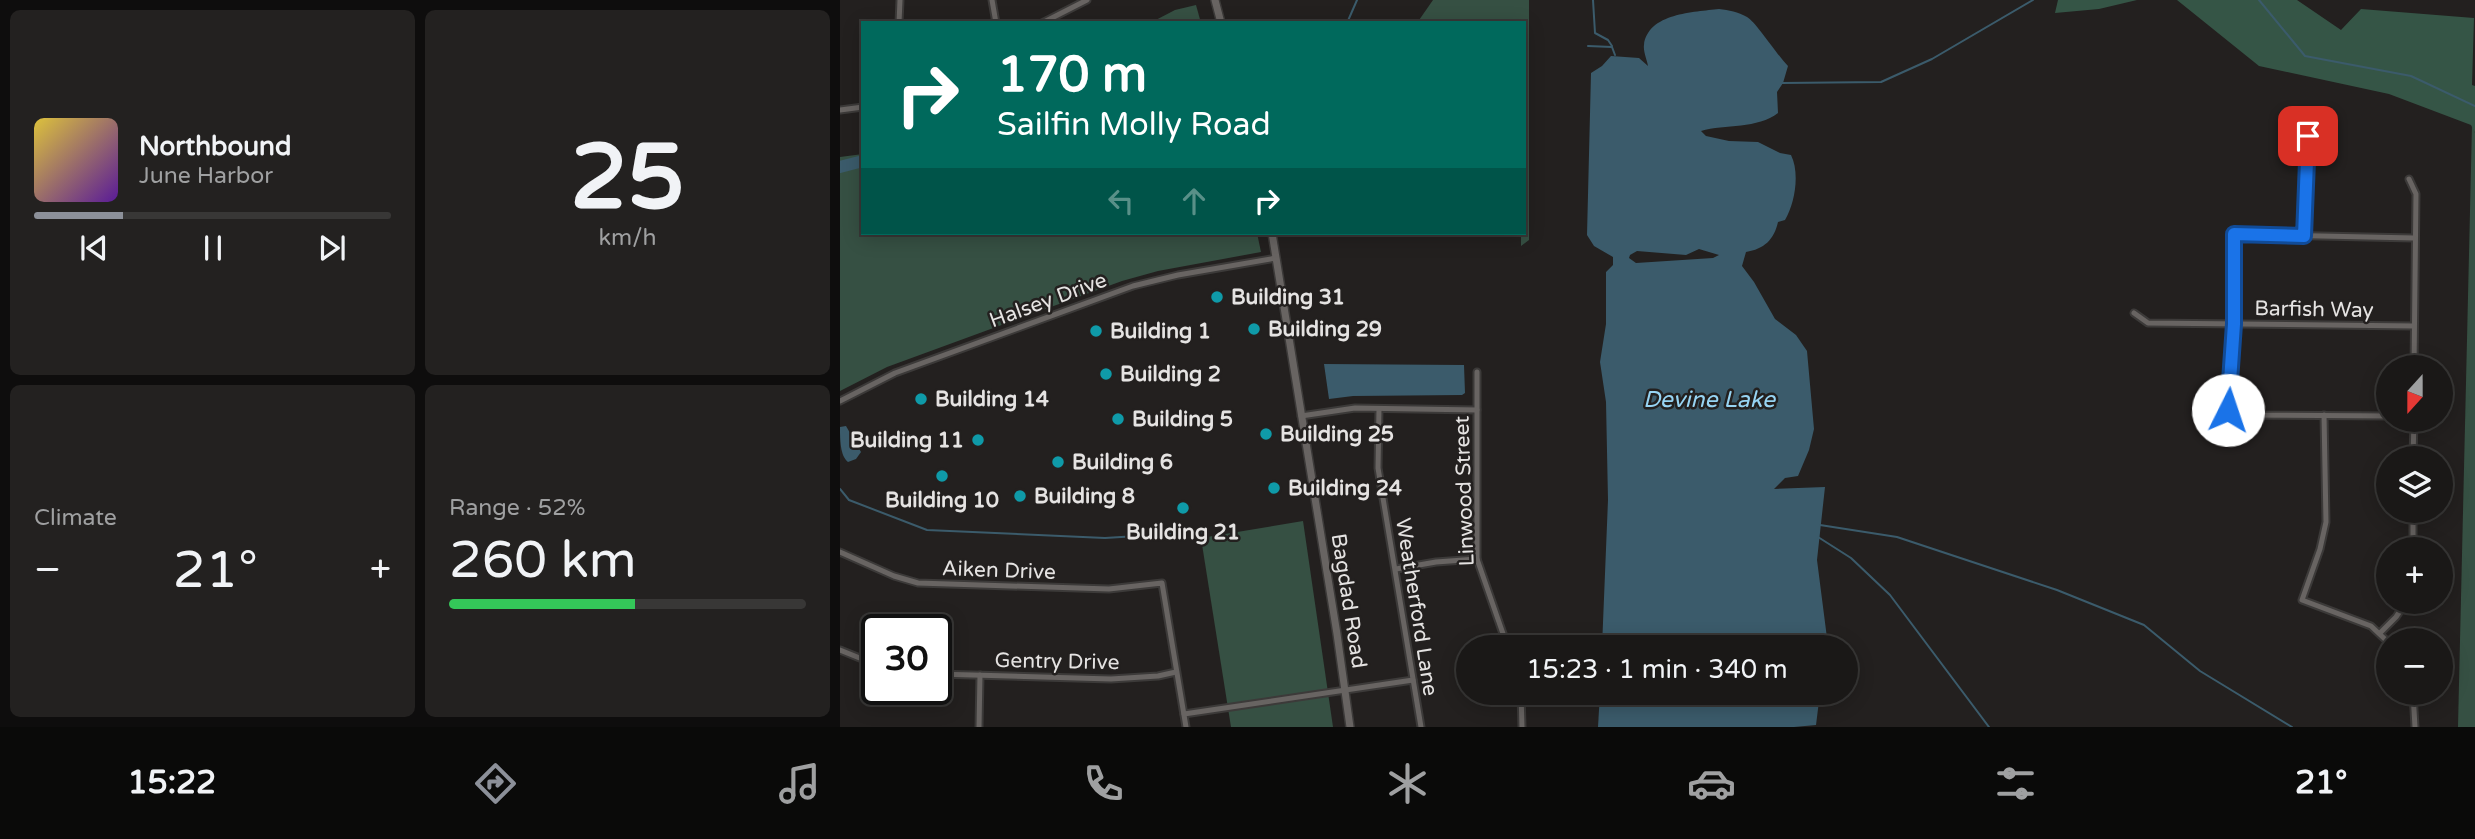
<!DOCTYPE html>
<html lang="en">
<head>
<meta charset="utf-8">
<style>
  :root { --surface:#1a1817; --page:#232120; --text:#f1f3f6; --muted:#9fa0a1; --line:#383736; --accent:#8c9099 }
  body { margin:0; font-family:"Varela Round",sans-serif; background:var(--page); color:var(--text); height:100vh; display:flex; flex-direction:column; font-size:26px; white-space:nowrap }
  * { box-sizing:border-box; margin:0 }
  p { font-size:23px; color:var(--muted) }
  .icon { flex:none; width:38px; height:38px; fill:none; stroke:currentColor; stroke-width:2; stroke-linecap:round; stroke-linejoin:round }
  .map { position:relative; flex:1; overflow:hidden }
  .details { display:flex; flex-direction:column; gap:10px; padding:10px; background:#0e0d0d; width:840px }
  .details>* { flex:none }
  .banner { position:absolute; left:21px; top:21px; width:665px; height:214px; border-radius:0px; box-shadow:0 4px 18px #0003,0 0 0 2px var(--line); background:#00695c; color:#fff; overflow:hidden }
  .needle { width:46px; rotate:201deg }
  .buttons { position:absolute; left:1536px; top:355px; display:grid; gap:14px }
  .buttons a { display:grid; place-items:center; width:77px; height:77px; border-radius:50%; background:var(--surface); box-shadow:0 4px 18px #0003,0 0 0 2px var(--line); font-size:35px }
  .speed { position:absolute; left:21px; top:614px; display:flex; gap:14px; font-size:35px; font-weight:700; text-align:center }
  .speed>* { display:grid; place-content:center; width:91px; height:91px; border-radius:50%; background:var(--surface); box-shadow:0 4px 18px #0003,0 0 0 2px var(--line); line-height:1 }
  .speed .limit { border:4px solid #111; border-radius:10px; background:#fff; color:#111 }
  .pin { position:absolute; display:grid; place-items:center; width:60px; height:60px; color:#fff; margin:-30px; border-radius:14px; box-shadow:0 4px 10px #0006 }
  .me { position:absolute; width:77px; margin:-38px; rotate:4deg; stroke-linejoin:round; filter:drop-shadow(0 0 5px #0008) }
  .turn { display:flex; align-items:center; gap:24px; height:147px; padding:0 21px; font-size:32px }
  .turn .icon { width:91px; height:91px; stroke-width:2.5 }
  .turn b { display:block; font-size:49px; line-height:60px }
  .lanes { display:flex; align-items:center; height:66px; padding:0 21px; background:#0003; justify-content:center; gap:35px; direction:ltr }
  .lanes .off { opacity:.35 }
  .big { font-size:52px; font-weight:600; line-height:1.1 }
  .details .card { flex:1; display:flex; flex-direction:column; justify-content:center; gap:10px; min-width:0; padding:0 24px; border-radius:10px; background:var(--page) }
  .details .dial { align-items:center; gap:0 }
  .dial b { font-size:91px; line-height:1 }
  .song { display:flex; align-items:center; gap:21px }
  .cover { width:84px; height:84px; border-radius:10px; background:linear-gradient(135deg,hsl(50 70% 55%),hsl(270 70% 35%)) }
  .played { height:7px; border-radius:4px; background:linear-gradient(90deg,var(--accent) 25%,var(--line) 25%) }
  .keys { display:flex; justify-content:space-around; direction:ltr }
  .heat { display:flex; justify-content:space-between; align-items:center; font-size:38px; direction:ltr }
  .charge { height:10px; border-radius:5px; background:linear-gradient(90deg,#34c759 52%,var(--line) 0) }
  .details .tiles { flex:1; display:grid; gap:10px; grid-template-columns:repeat(2,1fr) }
  .trip { position:absolute; left:616px; top:635px; width:402px; height:70px; border-radius:35px; background:var(--surface); box-shadow:0 4px 18px #0003,0 0 0 2px var(--line); font-weight:600; line-height:70px; text-align:center }
  .tab-bar { display:flex; height:112px; justify-content:space-around; align-items:center; background:#0a0a09; color:var(--muted) }
  .tab-bar .icon { width:49px; height:49px }
  .tab-bar .selected { color:var(--accent) }
  .tab-bar b { font-size:32px; color:var(--text) }
  main { display:flex; flex:1; min-height:0 }
  .map>svg:first-child { display:block }
  .green { fill:#365043 }
  .forest { fill:#355546 }
  .water { fill:#3b5b6b; fill-rule:evenodd }
  .lines { fill:none; stroke-linecap:round; stroke-linejoin:round }
  .stream { stroke:#3b5b6b; stroke-width:2 }
  .river { stroke:#3b5b6b; stroke-width:12 }
  .minor-casing { stroke:#3c3a39; stroke-width:9 }
  .tertiary-casing { stroke:#3c3a39; stroke-width:10 }
  .minor { stroke:#686462; stroke-width:5 }
  .tertiary { stroke:#686462; stroke-width:7 }
  .route-casing { stroke:#114b97; stroke-width:18 }
  .route { stroke:#1a73e8; stroke-width:12 }
  .culture-dot { fill:#0f9aa8; stroke:#23201f; stroke-width:2.5 }
  .labels { text-anchor:middle; stroke-width:5; stroke-linejoin:round; paint-order:stroke }
  .poi-label { font-size:21px; font-weight:bold; fill:#e5e3e2; stroke:#23201f; text-anchor:start }
  .street-label { font-size:21px; fill:#e5e3e2; stroke:#23201f }
  .water-label { font-size:23px; font-style:italic; fill:#97d4f3; stroke:#23201f }
</style>
</head>
<body>
<main>
<section class="details">
<div class="tiles">
<div class="card">
<div class="song"><i class="cover"></i><div><b>Northbound</b><p>June Harbor</p></div></div>
<div class="played"></div>
<div class="keys"><svg class="icon" aria-label="previous" viewBox="0 0 24 24"><path d="M18 5L8 12l10 7zM5 5v14"/></svg><svg class="icon" aria-label="pause" viewBox="0 0 24 24"><path d="M8 5v14M16 5v14"/></svg><svg class="icon" aria-label="next" viewBox="0 0 24 24"><path d="M6 5l10 7-10 7zM19 5v14"/></svg></div>
</div>
<div class="card dial"><b>25</b><p>km/h</p></div>
<div class="card"><p>Climate</p>
<div class="heat"><a>−</a><b class="big">21°</b><a>+</a></div>
</div>
<div class="card"><p>Range · 52%</p><b class="big">260 km</b><div class="charge"></div></div>
</div>
</section>
<div class="map">
<svg width="1635" height="727" viewBox="0 0 1635 727">
  <rect width="100%" height="100%" fill="#23201f"/>
  <g class="green">
    <polygon points="593,0 689,0 689,240 681,246 681,233 684,233 684,23 577,23"/>
    <polygon points="356,5 361,23 310,23 335,10"/>
    <polygon points="1632,125 1635,133 1635,727 1618,727"/>
    <polygon points="23,154 23,233 417,233 421,252 318,271 282,281 47,367 0,391 0,157"/>
    <polygon points="463,521 493,727 391,727 361,538"/>
  </g>
  <g class="forest">
    <polygon points="1218,0 1297,0 1259,9 1215,13"/>
    <polygon points="1337,0 1457,0 1501,30 1521,9 1634,18 1632,85 1635,86 1635,133 1631,125 1549,94 1419,66"/>
  </g>
  <g class="water">
    <path d="M879 9C889 10 898 12 907 17 916 22 937 55 948 66L943 83 937 92 938 113C918 129 885 124 861 131L866 136 889 141 918 142 940 153 951 155C960 173 955 203 945 220L938 222C934 240 924 249 906 252L902 266 914 282 935 319 956 335 967 351 974 429 969 450 958 476 945 478 934 489 985 487 977 560 987 638 986 647H762L768 500 766 402 760 362 766 324V272L773 265V257L754 246 747 235 751 73 762 66 771 56 799 58 808 66C807 60 803 51 804 45 808 13 854 12 879 9ZM859 249 879 255 873 258 796 263 789 258 790 255 797 251 846 255Z"/>
    <polygon points="484,364 624,365 625,393 622,395 513,396 489,399"/>
    <path d="M6 426 21 452 16 459 8 462C0 456 0 439 0 427Z"/>
    <polygon points="760,693 980,693 976,725 954,727 758,727"/>
  </g>
  <g class="lines">
    <g class="stream">
      <polyline points="753,0 755,33 768,40 772,46"/>
      <polyline points="1419,0 1465,56 1571,76 1635,106"/>
      <polyline points="507,23 517,0"/>
      <polyline points="748,46 772,47 775,55"/>
      <polyline points="942,83 1041,82 1092,59 1193,0"/>
      <polyline points="0,489 9,500 87,530 265,538 362,532 366,534 367,540"/>
      <polyline points="980,525 1057,537 1217,590 1304,625 1360,671 1452,727"/>
      <polyline points="978,537 1011,558 1050,595 1149,727"/>
    </g>
    <polyline class="river" points="0,167 23,161"/>
    <defs>
      <g id="minor">
        <polyline points="152,0 156,23"/>
        <polyline points="59,23 60,0"/>
        <polyline points="202,23 247,0"/>
        <polyline points="0,110 23,107"/>
        <polyline points="1569,179 1576,194 1574,368"/>
        <polyline points="1464,236 1468,136"/>
        <polyline points="1294,313 1308,323 1574,326"/>
        <polyline points="637,372 637,559 668,648"/>
        <polyline points="0,401 55,373 293,286 338,275 436,258"/>
        <polyline points="539,409 538,468 581,727"/>
        <polyline points="1484,415 1486,522 1480,549 1462,600 1531,626 1549,643"/>
        <polyline points="461,416 515,408 637,410"/>
        <polyline points="1549,416 1402,415 1388,410 1394,324 1393,234 1574,238"/>
        <polyline points="1573,458 1574,420"/>
        <polyline points="1573,550 1573,511"/>
        <polyline points="0,552 54,576 78,583 269,589 322,583 346,727"/>
        <polyline points="556,569 596,562 637,559"/>
        <polyline points="1540,633 1556,617 1566,602"/>
        <polyline points="0,650 37,665"/>
        <polyline points="96,674 271,679 318,676 336,672"/>
        <polyline points="681,693 682,727"/>
        <polyline points="1573,693 1575,727"/>
        <polyline points="344,714 573,680"/>
        <polyline points="139,727 140,675"/>
      </g>
      <g id="tertiary">
        <polyline points="375,0 381,23"/>
        <polyline points="432,233 497,634 510,727"/>
      </g>
    </defs>
    <use href="#minor" class="minor-casing"/>
    <use href="#tertiary" class="tertiary-casing"/>
    <use href="#minor" class="minor"/>
    <use href="#tertiary" class="tertiary"/>
  </g>
  <g class="lines">
    <defs>
      <polyline id="route" points="1388,410 1394,324 1394,234 1464,236 1468,136"/>
    </defs>
    <use href="#route" class="route-casing"/>
    <use href="#route" class="route"/>
  </g>
  <g class="culture-dot">
    <circle cx="377" cy="297" r="7"/>
    <circle cx="414" cy="329" r="7"/>
    <circle cx="256" cy="331" r="7"/>
    <circle cx="266" cy="374" r="7"/>
    <circle cx="81" cy="399" r="7"/>
    <circle cx="278" cy="419" r="7"/>
    <circle cx="426" cy="434" r="7"/>
    <circle cx="138" cy="440" r="7"/>
    <circle cx="218" cy="462" r="7"/>
    <circle cx="102" cy="476" r="7"/>
    <circle cx="434" cy="488" r="7"/>
    <circle cx="180" cy="496" r="7"/>
    <circle cx="343" cy="508" r="7"/>
  </g>
  <g class="labels">
    <g class="poi-label">
      <text x="391" y="304">Building 31</text>
      <text x="428" y="336">Building 29</text>
      <text x="270" y="338">Building 1</text>
      <text x="280" y="381">Building 2</text>
      <text x="95" y="406">Building 14</text>
      <text x="292" y="426">Building 5</text>
      <text x="440" y="441">Building 25</text>
      <text x="124" y="447" text-anchor="end">Building 11</text>
      <text x="232" y="469">Building 6</text>
      <text x="448" y="495">Building 24</text>
      <text x="194" y="503">Building 8</text>
      <text x="102" y="507" text-anchor="middle">Building 10</text>
      <text x="343" y="539" text-anchor="middle">Building 21</text>
    </g>
    <g class="street-label">
      <text transform="translate(208 300) rotate(-20)" y="7">Halsey Drive</text>
      <text transform="translate(1474 309) rotate(1)" y="7">Barfish Way</text>
      <text transform="translate(624 491) rotate(-92)" y="7">Linwood Street</text>
      <text transform="translate(159 570) rotate(2)" y="7">Aiken Drive</text>
      <text transform="translate(509 601) rotate(81)" y="7">Bagdad Road</text>
      <text transform="translate(577 607) rotate(81)" y="7">Weatherford Lane</text>
      <text transform="translate(217 661) rotate(1)" y="7">Gentry Drive</text>
    </g>
    <g class="water-label">
      <text x="869" y="407">Devine Lake</text>
    </g>
  </g>
</svg>
<div class="buttons">
<a><svg class="needle" viewBox="-14 -14 28 28"><path d="M0-13l5 13h-10z" fill="#e53935"/><path d="M0 13l5-13h-10z" fill="#9fa0a1"/></svg></a>
<a><svg class="icon" aria-label="layers" viewBox="0 0 24 24"><path d="M12 4l9 5-9 5-9-5zM3 14l9 5 9-5"/></svg></a>
<a>+</a>
<a>−</a>
</div>
<div class="speed"><div class="limit">30</div></div>
<div class="pin" style="left:1468px;top:136px;background:#d93025"><svg class="icon" aria-label="arrive" viewBox="0 0 24 24"><path d="M6 21V4h12l-3 4 3 4H6"/></svg></div>
<svg class="me" style="left:1388px;top:410px" viewBox="-20 -20 40 40"><circle r="19" fill="#fff"/><path d="M0-13L10 11 0 6-10 11z" fill="#1a73e8"/></svg>
<div class="trip">15:23 · 1 min · 340 m</div>
<div class="banner">
<div class="turn"><svg class="icon" aria-label="right" viewBox="0 0 24 24"><path d="M7 20v-9h11M14 6l5 5-5 5"/></svg><div><b>170 m</b>Sailfin Molly Road</div></div>
<div class="lanes"><svg class="icon off" aria-label="left" viewBox="0 0 24 24"><path d="M17 20v-9H6M10 6l-5 5 5 5"/></svg><svg class="icon off" aria-label="ahead" viewBox="0 0 24 24"><path d="M12 20V5M6 11l6-6 6 6"/></svg><svg class="icon" aria-label="right" viewBox="0 0 24 24"><path d="M7 20v-9h11M14 6l5 5-5 5"/></svg></div>
</div>
</div>
</main>
<nav class="tab-bar">
<b>15:22</b>
<svg class="icon selected" aria-label="directions" viewBox="0 0 24 24"><path d="M12 3l9 9-9 9-9-9zM9 14v-3h6M13 9l2 2-2 2"/></svg>
<svg class="icon" aria-label="music" viewBox="0 0 24 24"><path d="M9 18V5l10-2v13"/><circle cx="6" cy="18" r="3"/><circle cx="16" cy="16" r="3"/></svg>
<svg class="icon" aria-label="phone" viewBox="0 0 24 24"><path d="M5 4h4l2 5-3 2q2 4 5 5l2-3 5 2v4C11 20 4 13 5 4z"/></svg>
<svg class="icon" aria-label="climate" viewBox="0 0 24 24"><path d="M12 3v18M4 7l16 10M4 17L20 7"/></svg>
<svg class="icon" aria-label="car" viewBox="0 0 24 24"><path d="M5 17H2v-5l4-1 3-4h7l3 4 3 1v5h-3M9 17h6M6 11h13"/><circle cx="7" cy="17" r="2"/><circle cx="17" cy="17" r="2"/></svg>
<svg class="icon" aria-label="filters" viewBox="0 0 24 24"><path d="M4 7h16M4 17h16"/><circle cx="9" cy="7" r="2"/><circle cx="15" cy="17" r="2"/></svg>
<b>21°</b>
</nav>
</body>
</html>
